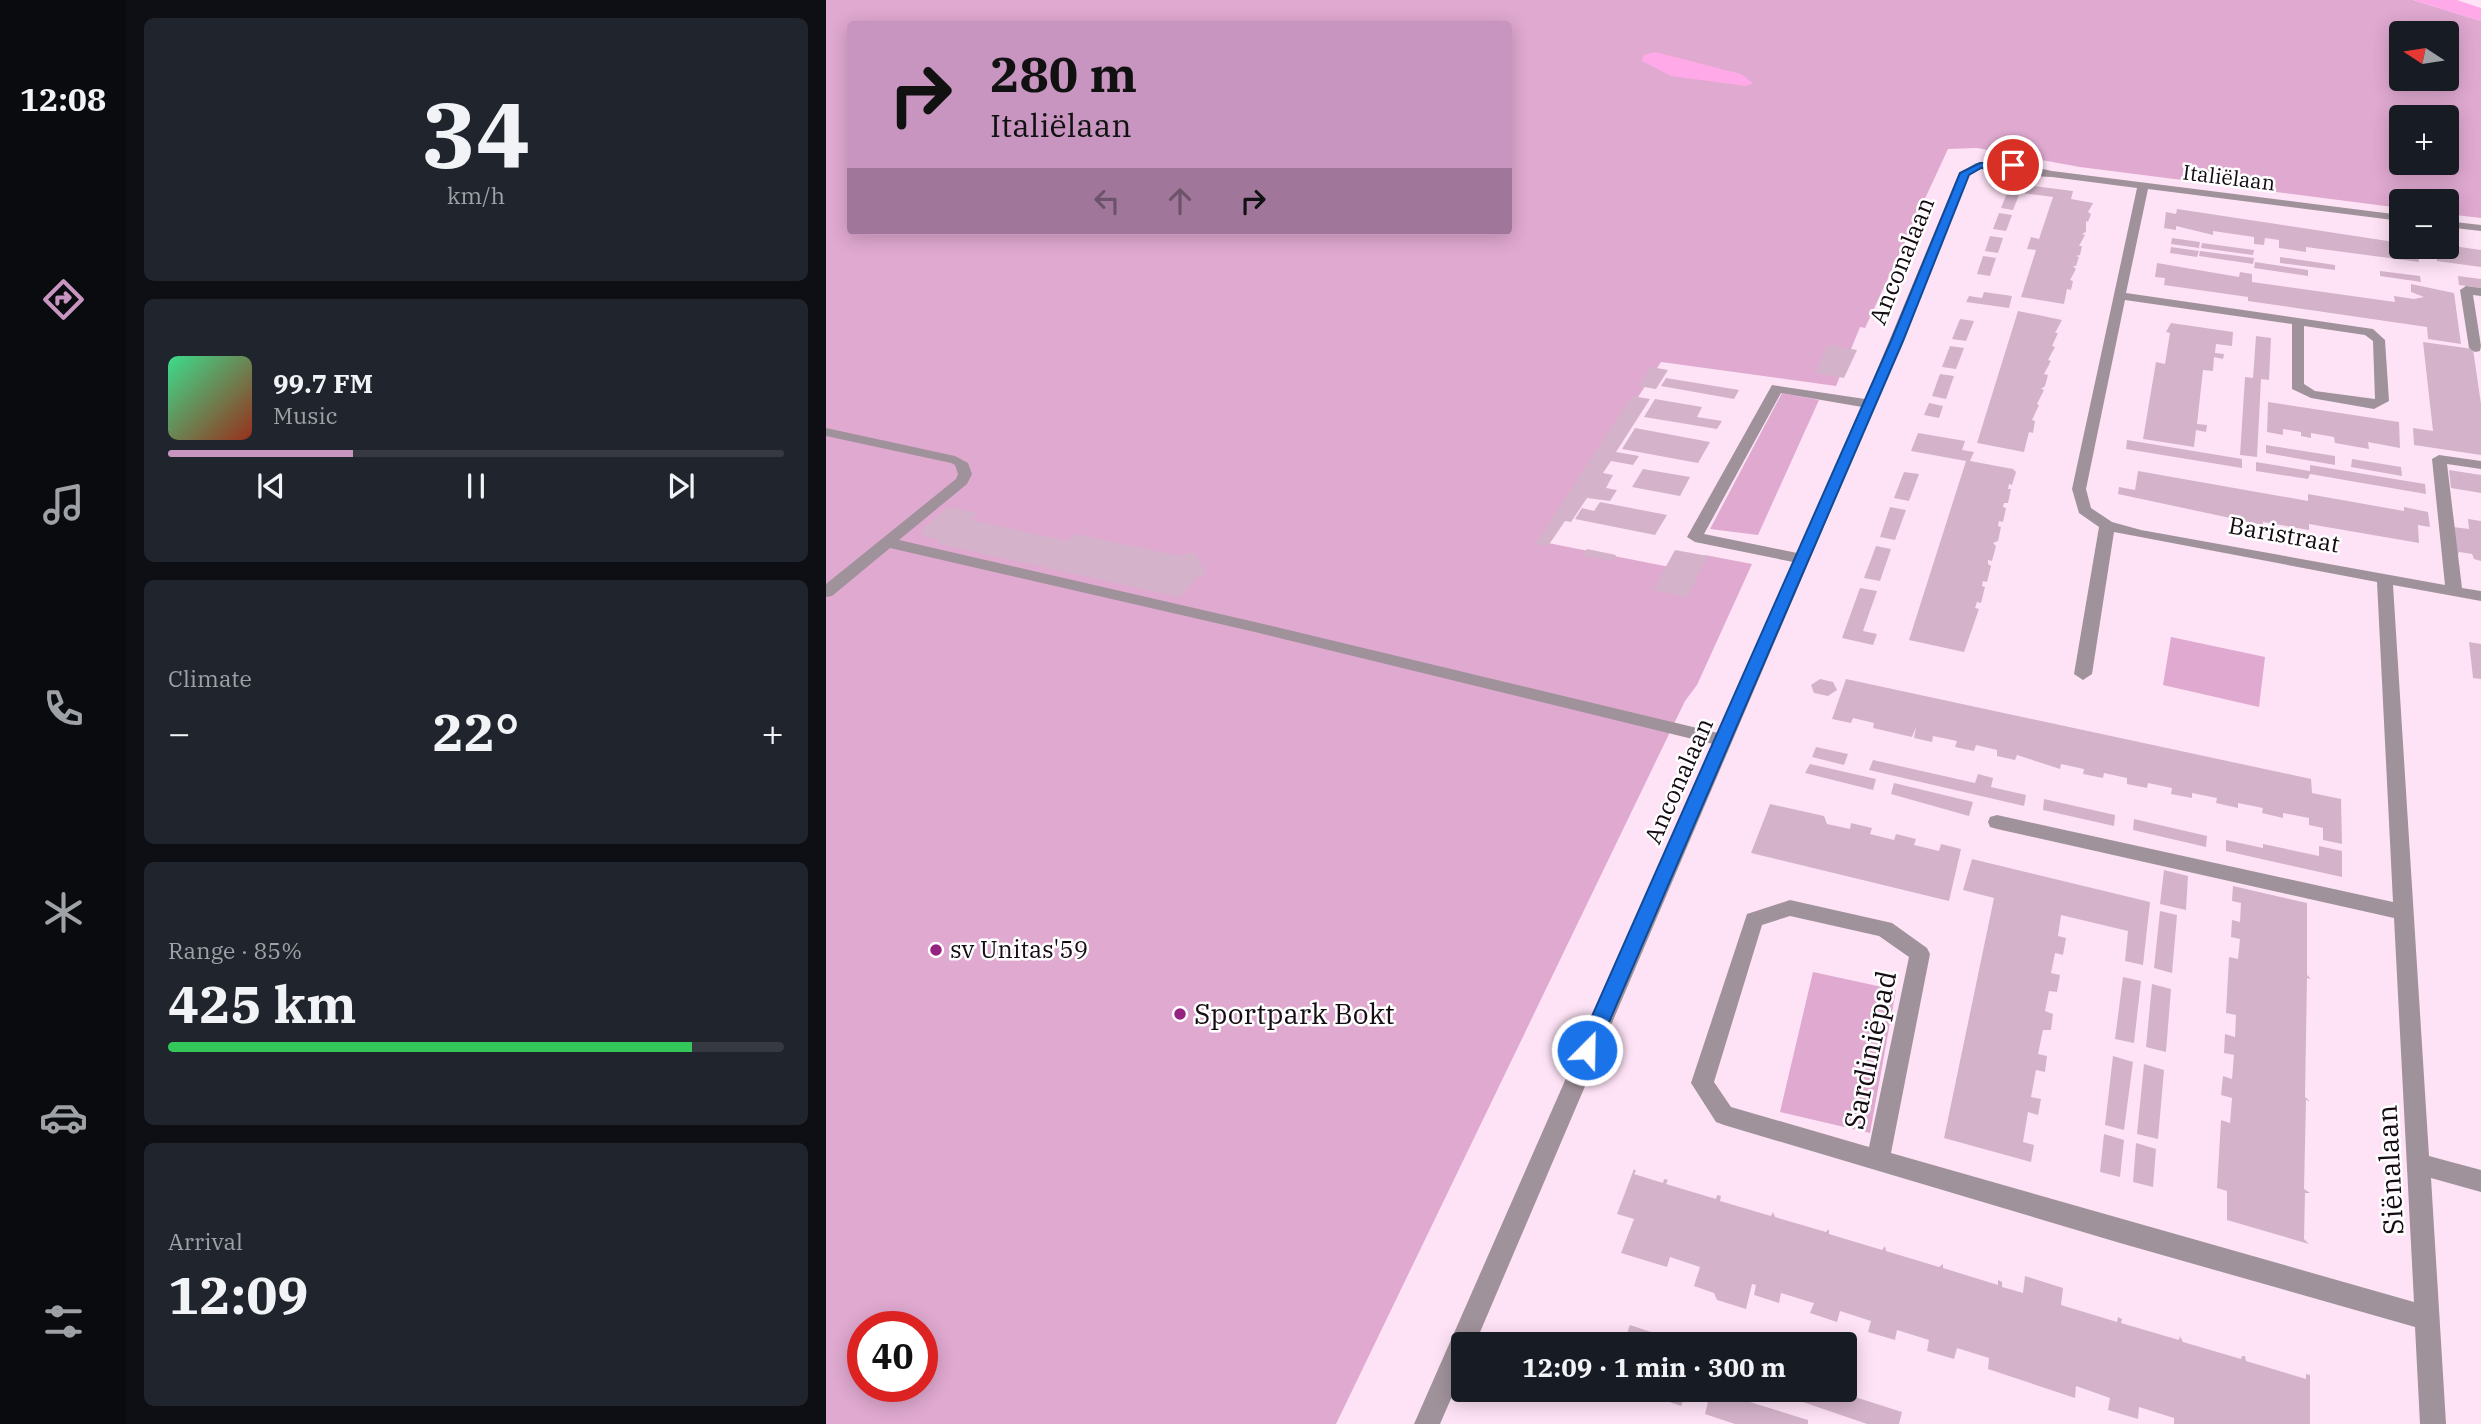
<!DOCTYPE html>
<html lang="en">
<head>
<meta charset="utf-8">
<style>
  :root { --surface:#171b24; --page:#20242c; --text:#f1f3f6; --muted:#9ea1a6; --line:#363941; --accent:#c895c1 }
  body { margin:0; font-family:"IBM Plex Serif",serif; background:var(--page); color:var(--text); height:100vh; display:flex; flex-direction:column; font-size:26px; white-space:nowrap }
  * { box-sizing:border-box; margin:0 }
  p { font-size:23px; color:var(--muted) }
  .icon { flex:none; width:38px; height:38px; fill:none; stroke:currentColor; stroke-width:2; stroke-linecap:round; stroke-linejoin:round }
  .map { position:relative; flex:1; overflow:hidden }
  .panel { display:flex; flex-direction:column; gap:18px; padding:18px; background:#0d0f14; width:700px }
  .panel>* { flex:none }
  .hud { position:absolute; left:21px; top:21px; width:665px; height:214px; border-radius:7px; box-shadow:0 4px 18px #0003; background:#c895c1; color:#111; overflow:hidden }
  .needle { width:46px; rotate:282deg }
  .tools { position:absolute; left:1563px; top:21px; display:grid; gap:14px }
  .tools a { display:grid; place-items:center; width:70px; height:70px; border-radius:7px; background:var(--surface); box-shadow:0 4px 18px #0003; font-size:35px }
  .speed { position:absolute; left:21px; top:1311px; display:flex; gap:14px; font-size:35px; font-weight:700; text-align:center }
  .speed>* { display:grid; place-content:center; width:91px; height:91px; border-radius:50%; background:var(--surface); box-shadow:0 4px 18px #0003; line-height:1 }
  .speed .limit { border:10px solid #d22; background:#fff; color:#111 }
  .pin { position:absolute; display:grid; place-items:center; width:60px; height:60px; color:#fff; margin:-30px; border:4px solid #fff; border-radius:50%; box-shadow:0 2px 7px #0007 }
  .me { position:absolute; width:77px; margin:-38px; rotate:23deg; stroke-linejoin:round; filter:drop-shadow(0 0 5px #0008) }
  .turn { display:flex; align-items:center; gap:24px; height:147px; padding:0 28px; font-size:32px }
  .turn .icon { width:91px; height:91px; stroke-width:2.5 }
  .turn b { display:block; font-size:49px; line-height:60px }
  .lanes { display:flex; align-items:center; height:66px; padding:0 28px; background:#0003; justify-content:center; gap:35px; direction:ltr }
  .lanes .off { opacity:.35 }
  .big { font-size:52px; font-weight:700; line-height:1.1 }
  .panel .tile { flex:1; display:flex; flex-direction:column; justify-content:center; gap:10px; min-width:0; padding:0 24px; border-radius:10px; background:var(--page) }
  .panel .dial { align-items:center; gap:0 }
  .dial b { font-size:91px; line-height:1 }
  .song { display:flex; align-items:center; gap:21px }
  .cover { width:84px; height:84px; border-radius:10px; background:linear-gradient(135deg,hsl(150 70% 55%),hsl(10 70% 35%)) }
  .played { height:7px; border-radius:4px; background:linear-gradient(90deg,var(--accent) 30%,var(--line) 30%) }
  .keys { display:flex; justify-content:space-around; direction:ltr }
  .heat { display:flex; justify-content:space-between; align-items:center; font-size:38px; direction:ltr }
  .charge { height:10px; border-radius:5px; background:linear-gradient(90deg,#34c759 85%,var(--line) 0) }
  .trip { position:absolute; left:625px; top:1332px; width:406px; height:70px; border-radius:7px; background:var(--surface); box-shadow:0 4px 18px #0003; font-weight:700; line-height:70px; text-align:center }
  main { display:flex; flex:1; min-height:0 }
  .tab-bar { display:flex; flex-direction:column; width:126px; justify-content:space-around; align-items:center; background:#090b0e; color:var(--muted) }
  .tab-bar .icon { width:49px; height:49px }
  .tab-bar .current { color:var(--accent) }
  .tab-bar b { font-size:32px; color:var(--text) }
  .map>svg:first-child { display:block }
  .green { fill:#e0a9d0; fill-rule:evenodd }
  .water { fill:#ffa9e8 }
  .building { fill:#d4b3ca }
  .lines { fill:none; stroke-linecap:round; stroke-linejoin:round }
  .minor { fill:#a0929b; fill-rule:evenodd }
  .route { fill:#1a73e8; stroke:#114b97; stroke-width:2 }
  .poi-dot { fill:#962380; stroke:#fff; stroke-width:2.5 }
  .labels { text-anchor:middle; stroke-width:5; stroke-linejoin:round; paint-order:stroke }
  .far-street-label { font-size:21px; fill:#150b12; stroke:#fff }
  .street-label { font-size:24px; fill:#150b12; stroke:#fff }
  .poi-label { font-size:24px; fill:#150b12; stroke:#fff; text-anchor:start }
  .near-poi-label { font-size:28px; fill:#150b12; stroke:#fff; text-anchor:start }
  .near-street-label { font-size:28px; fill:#150b12; stroke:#fff }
</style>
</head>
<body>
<main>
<nav class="tab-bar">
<b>12:08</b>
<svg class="icon current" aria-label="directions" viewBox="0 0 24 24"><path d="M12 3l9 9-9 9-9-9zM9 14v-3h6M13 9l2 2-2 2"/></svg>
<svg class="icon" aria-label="music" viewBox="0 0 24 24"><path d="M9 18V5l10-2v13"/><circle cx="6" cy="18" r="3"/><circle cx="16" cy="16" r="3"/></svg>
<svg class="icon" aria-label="phone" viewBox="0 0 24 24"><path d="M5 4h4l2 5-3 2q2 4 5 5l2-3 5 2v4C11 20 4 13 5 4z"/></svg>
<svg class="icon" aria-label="climate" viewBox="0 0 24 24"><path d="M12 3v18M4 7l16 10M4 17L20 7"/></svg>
<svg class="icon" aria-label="car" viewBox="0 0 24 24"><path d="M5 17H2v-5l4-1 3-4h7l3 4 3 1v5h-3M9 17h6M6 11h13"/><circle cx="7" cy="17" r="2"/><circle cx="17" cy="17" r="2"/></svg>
<svg class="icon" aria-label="filters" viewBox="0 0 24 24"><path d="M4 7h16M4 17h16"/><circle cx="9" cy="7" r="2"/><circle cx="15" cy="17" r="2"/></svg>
</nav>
<section class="panel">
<div class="tile dial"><b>34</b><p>km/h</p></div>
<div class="tile">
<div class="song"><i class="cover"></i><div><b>99.7 FM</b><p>Music</p></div></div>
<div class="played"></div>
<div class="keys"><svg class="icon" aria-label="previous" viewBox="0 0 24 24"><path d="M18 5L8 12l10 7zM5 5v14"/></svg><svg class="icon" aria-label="pause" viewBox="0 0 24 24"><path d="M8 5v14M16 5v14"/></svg><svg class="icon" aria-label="next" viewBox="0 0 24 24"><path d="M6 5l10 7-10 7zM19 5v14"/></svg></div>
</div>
<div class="tile"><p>Climate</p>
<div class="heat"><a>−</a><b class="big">22°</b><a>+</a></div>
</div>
<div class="tile"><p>Range · 85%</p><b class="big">425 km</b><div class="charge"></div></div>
<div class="tile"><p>Arrival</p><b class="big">12:09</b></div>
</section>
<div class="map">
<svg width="1655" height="1424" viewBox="0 0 1655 1424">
  <rect width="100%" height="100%" fill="#fee3f6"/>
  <g class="green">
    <path d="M0 0H1587L1655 21V218L1621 214 1620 201H1575V208L1254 167 1151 148 1122 149 1039 328 1034 327 1010 386 835 362 717 542 869 572 879 555 926 564 871 685 859 701 510 1424H0ZM24 24H682V231H24ZM1575 33H1620V79H1575ZM1575 117H1620V163H1575ZM37 1326H96V1386H37Z"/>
    <polygon points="956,393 993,400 932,535 884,529"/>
    <polygon points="1345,637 1439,657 1433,707 1337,685"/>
    <polygon points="987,972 1070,990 1044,1133 954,1112"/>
  </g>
  <g class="water">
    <polygon points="1587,0 1631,0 1655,8 1655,21"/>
    <polygon points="829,52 915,74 927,83 920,86 845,76 816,61 818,55"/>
  </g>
  <g class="building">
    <polygon points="1184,183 1247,191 1245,199 1267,203 1262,212 1265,214 1262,222 1260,221 1260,232 1256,234 1259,235 1253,246 1256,246 1254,255 1250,256 1253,257 1250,266 1247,266 1250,269 1244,280 1247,281 1245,290 1241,289 1238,304 1195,297 1210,250 1201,249 1205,237 1213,239 1227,197 1181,191"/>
    <polygon points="1181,193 1193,195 1187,210 1175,208"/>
    <polygon points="1351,209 1575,243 1575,247 1591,247 1593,262 1480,247 1480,252 1453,248 1453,240 1439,238 1438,245 1428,244 1428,237 1387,231 1387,235 1350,226 1350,230 1338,228 1340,212 1350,214"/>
    <polygon points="1173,213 1186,215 1180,231 1167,229"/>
    <polygon points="1164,236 1177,238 1172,253 1159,251"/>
    <polygon points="1346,238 1374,242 1373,248 1345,244"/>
    <polygon points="1376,243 1428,250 1427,255 1375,248"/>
    <polygon points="1620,245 1655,250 1655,267 1611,261 1610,255 1622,256"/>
    <polygon points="1345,247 1373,251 1371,257 1344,253"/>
    <polygon points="1374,251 1428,258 1427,264 1373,256"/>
    <polygon points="1157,256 1170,258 1164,276 1151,274"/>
    <polygon points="1454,257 1509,265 1509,270 1454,263"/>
    <polygon points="1429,262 1482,270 1482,276 1428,268"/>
    <polygon points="1331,263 1413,277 1414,272 1426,274 1426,282 1569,302 1568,296 1588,299 1598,297 1585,292 1585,284 1628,293 1635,344 1602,339 1601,327 1422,301 1422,297 1338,285 1339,278 1329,277"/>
    <polygon points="1554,271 1594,276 1595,282 1554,276"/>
    <polygon points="1632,276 1655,279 1655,288 1633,285"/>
    <polygon points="1158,292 1186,296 1183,308 1140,302 1143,296 1156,298"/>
    <polygon points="1192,311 1236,320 1229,333 1232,333 1226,346 1229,347 1222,360 1225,361 1218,374 1222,375 1219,386 1215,389 1218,390 1211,404 1213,405 1206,420 1209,421 1207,433 1203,432 1198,452 1151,443"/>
    <polygon points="1134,319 1148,321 1140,341 1126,339"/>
    <polygon points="1345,323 1407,332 1406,346 1390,344 1389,353 1398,354 1397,359 1388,357 1387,371 1377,370 1371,424 1381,425 1380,432 1370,430 1368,447 1317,439 1330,362 1339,364 1344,333 1340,332"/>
    <polygon points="1430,336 1445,338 1443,380 1435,379 1431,457 1414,455 1419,377 1427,378"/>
    <polygon points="1597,342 1647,349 1655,404 1655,455 1588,445 1587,428 1607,431"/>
    <polygon points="1002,345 1031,350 1018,378 989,373"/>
    <polygon points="1124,346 1138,348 1130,369 1116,367"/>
    <polygon points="825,367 842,370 830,389 812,386"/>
    <polygon points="1114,374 1128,376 1120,399 1106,396"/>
    <polygon points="840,378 913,390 908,399 835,386"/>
    <polygon points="806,396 824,399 790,452 813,456 807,465 785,461 777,473 787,475 780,488 791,490 784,501 761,498 745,522 739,521 722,546 709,544"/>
    <polygon points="829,399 876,407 871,417 896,421 891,429 818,417"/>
    <polygon points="1442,402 1573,422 1574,448 1542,442 1543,449 1509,443 1508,437 1485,433 1485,438 1475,436 1475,432 1457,429 1457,435 1441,432"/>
    <polygon points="1103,403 1117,406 1113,418 1098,415"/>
    <polygon points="809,428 884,442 872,463 796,449"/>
    <polygon points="1092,433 1139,441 1136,450 1148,452 1144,461 1187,469 1190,472 1186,485 1183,484 1182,489 1185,489 1182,503 1178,503 1177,507 1180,508 1177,522 1173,521 1172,526 1175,527 1172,541 1167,543 1170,546 1166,561 1162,560 1162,564 1165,566 1161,582 1157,581 1156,586 1159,587 1155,603 1151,602 1149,608 1153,609 1138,652 1083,640 1140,461 1085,451"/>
    <polygon points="1301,440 1416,459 1416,468 1300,449"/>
    <polygon points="1440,445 1509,456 1509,465 1440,453"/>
    <polygon points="1526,459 1575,467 1576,476 1525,467"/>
    <polygon points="1430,462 1484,471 1484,465 1599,484 1600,494 1484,474 1482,479 1430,471"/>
    <polygon points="817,469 864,477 854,496 806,487"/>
    <polygon points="1623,470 1655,475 1655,493 1625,488"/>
    <polygon points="1312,471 1482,501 1482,494 1578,511 1578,507 1602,512 1604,527 1592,525 1593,543 1483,524 1483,530 1437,522 1437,525 1292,494 1293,487 1309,490"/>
    <polygon points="1078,472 1093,474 1083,501 1068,498"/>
    <polygon points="774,502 841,515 829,535 749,519 756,508 768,511"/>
    <polygon points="122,507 152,513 144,520 242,541 249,534 353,556 369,552 380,575 372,577 354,597 113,544 112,539 97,536 95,531"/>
    <polygon points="1064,507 1080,510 1069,540 1054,537"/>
    <polygon points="1642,519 1655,521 1655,561 1648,559 1646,554 1633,552 1631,557 1627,527 1643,529"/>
    <polygon points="1050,546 1065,549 1054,581 1038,578"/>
    <polygon points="761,549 790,555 787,561 757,556"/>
    <polygon points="849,550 882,556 861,597 827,590"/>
    <polygon points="1034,588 1051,591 1037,631 1051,634 1047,645 1016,638"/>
    <polygon points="1643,642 1655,644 1655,679 1647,678"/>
    <polygon points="994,679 1007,682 1011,690 1002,696 988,693 985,685"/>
    <polygon points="1020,679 1485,779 1486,793 1515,799 1516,844 1497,840 1497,828 1483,825 1483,818 1457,813 1457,818 1436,813 1437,808 1412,803 1412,808 1390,803 1391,798 1366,793 1366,798 1345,794 1346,788 1322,783 1321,788 1301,784 1301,778 1278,773 1277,778 1257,774 1258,769 1235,764 1234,769 1191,755 1189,760 1171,756 1171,750 1150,745 1148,751 1129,747 1131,741 1107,736 1106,742 1088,738 1090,727 1086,737 1047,728 1048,723 1027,718 1025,723 1006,719"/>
    <polygon points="990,747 1022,754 1018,765 986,757"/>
    <polygon points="1047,760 1149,783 1152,774 1167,778 1165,787 1200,795 1198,806 1043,770"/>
    <polygon points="984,764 1050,779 1047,790 979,773"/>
    <polygon points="1068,783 1147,802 1143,816 1065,794"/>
    <polygon points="1218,799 1289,815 1288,826 1217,810"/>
    <polygon points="944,804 998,816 1001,824 1024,829 1025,823 1046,828 1044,834 1068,840 1070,834 1090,839 1088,845 1113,851 1115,844 1135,849 1123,901 925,853"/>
    <polygon points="1308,819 1381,836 1380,847 1307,830"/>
    <polygon points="1400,840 1437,848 1437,844 1493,856 1493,846 1516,851 1516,877 1400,851"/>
    <polygon points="1146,859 1324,902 1317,965 1299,961 1302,931 1235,915 1232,936 1240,938 1237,955 1229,953 1225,973 1234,975 1231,992 1223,991 1219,1011 1227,1014 1225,1030 1217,1030 1212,1054 1221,1056 1219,1072 1210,1070 1205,1097 1215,1099 1212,1115 1202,1112 1197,1142 1208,1145 1205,1162 1118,1138 1168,898 1137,890"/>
    <polygon points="1338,870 1362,876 1360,910 1334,904"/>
    <polygon points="1407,886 1481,903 1481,975 1485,979 1481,978 1479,1097 1484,1101 1480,1100 1478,1189 1484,1193 1479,1193 1478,1239 1483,1244 1401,1220 1401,1191 1391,1188 1395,1120 1404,1123 1406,1098 1395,1095 1397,1076 1406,1079 1408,1055 1398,1053 1399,1034 1409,1037 1410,1015 1400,1013 1403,957 1412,959 1414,939 1405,937 1406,920 1414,922 1415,903 1406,901"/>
    <polygon points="1334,911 1351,915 1346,973 1328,968"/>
    <polygon points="1297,977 1315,981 1308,1043 1289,1039"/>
    <polygon points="1326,984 1345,989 1340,1052 1320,1047"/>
    <polygon points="1287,1056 1307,1062 1298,1130 1279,1125"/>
    <polygon points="1318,1064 1338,1070 1332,1139 1311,1134"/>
    <polygon points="1278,1134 1298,1140 1294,1177 1274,1172"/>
    <polygon points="1310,1143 1330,1149 1327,1187 1307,1182"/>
    <polygon points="808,1169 810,1171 808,1174 837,1183 838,1179 842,1180 840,1184 890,1199 891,1195 895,1196 894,1201 945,1216 947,1212 949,1217 1000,1232 1003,1229 1003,1234 1056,1250 1059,1246 1060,1251 1113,1267 1117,1264 1117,1268 1172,1285 1172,1280 1176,1282 1176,1287 1194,1292 1197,1293 1199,1276 1237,1288 1235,1305 1291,1322 1292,1317 1296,1319 1295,1323 1353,1340 1354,1336 1357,1342 1415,1359 1416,1356 1419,1356 1420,1361 1480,1379 1480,1374 1484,1375 1484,1424 1348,1424 1348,1418 1313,1407 1312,1419 1282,1410 1284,1398 1250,1386 1249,1398 1162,1369 1163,1358 1131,1348 1128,1359 1101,1351 1103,1340 1071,1330 1069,1340 1042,1332 1045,1321 1014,1311 1011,1322 984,1313 988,1303 984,1302 955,1293 953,1303 928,1295 930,1285 926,1284 920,1309 891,1300 888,1293 868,1286 874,1267 844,1257 841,1267 795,1253 808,1219 791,1214"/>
    <polygon points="804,1325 849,1340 848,1344 797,1344"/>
    <polygon points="809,1390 861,1390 855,1406"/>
    <polygon points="885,1390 982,1420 982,1424 909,1424 879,1414"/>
    <polygon points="977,1390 1007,1390 1076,1412 1073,1424 1041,1424 974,1401"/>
  </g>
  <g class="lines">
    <g class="minor">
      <path d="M1173 160 1226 171 1575 215V221L1322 189 1300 293 1547 329 1559 340 1563 401 1548 409 1485 398 1466 389V324L1299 300 1260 489 1265 508 1286 522 1315 530 1619 585 1606 459 1613 455 1655 461V469L1621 464 1636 588 1655 591V601L1567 585 1603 1156 1655 1170V1192L1605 1178 1620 1424H1594L1589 1327 1294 1243 898 1125 890 1122 865 1083 921 914 964 900 1066 923 1101 948 1104 954 1065 1153 1588 1302 1568 918 1171 829 1164 827 1162 822 1164 817 1171 815 1567 902 1551 582 1288 532 1266 674 1257 680 1248 674 1273 527 1253 513 1246 489 1311 188 1226 177 1171 174 1155 169 1143 175 1077 341 649 1344H637V1371L614 1424H588L887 744 429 632 64 548 6 596 0 597V584L130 479 132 474 129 465 125 463 0 436V428L129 456 142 463 146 474 141 484 73 540 429 622 892 733 967 562 869 542 861 537 946 385 1039 399 1133 173 1150 163ZM1478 326 1539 335 1547 341 1549 399 1489 391 1478 384ZM955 393 1036 407 971 553 878 534ZM964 916 1053 936 1083 957 1043 1147 905 1107 888 1082 936 925Z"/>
      <polygon points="1620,221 1655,225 1655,231 1620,227"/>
      <polygon points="1640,286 1655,288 1655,296 1647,295 1655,346 1654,351 1649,352 1643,348 1634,290"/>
    </g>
  </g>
  <polygon class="route" points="1187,162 1190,167 1155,168 1143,175 1077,341 771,1050 768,1056 761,1058 754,1056 751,1050 1065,341 1134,173 1154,163"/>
  <g class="poi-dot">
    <circle cx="110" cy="950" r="7"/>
    <circle cx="354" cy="1014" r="7"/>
  </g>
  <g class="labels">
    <g class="far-street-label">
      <text transform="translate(1403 178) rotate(7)" y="7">Italiëlaan</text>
    </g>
    <g class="street-label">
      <text transform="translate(1076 261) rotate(-68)" y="8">Anconalaan</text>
      <text transform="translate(1458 535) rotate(10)" y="8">Baristraat</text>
      <text transform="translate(853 781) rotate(-66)" y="8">Anconalaan</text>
    </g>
    <g class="poi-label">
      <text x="124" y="958">sv Unitas'59</text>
    </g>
    <g class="near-poi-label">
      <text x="368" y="1024">Sportpark Bokt</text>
    </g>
    <g class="near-street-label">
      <text transform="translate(1044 1050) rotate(-78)" y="10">Sardiniëpad</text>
      <text transform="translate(1564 1170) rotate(-93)" y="10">Siënalaan</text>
    </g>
  </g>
</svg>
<div class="tools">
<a><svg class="needle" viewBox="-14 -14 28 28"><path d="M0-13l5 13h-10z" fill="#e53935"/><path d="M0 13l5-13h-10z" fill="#9ea1a6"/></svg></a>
<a>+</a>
<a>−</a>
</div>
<div class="speed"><div class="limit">40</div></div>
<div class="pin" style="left:1187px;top:165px;background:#d93025"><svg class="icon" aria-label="arrive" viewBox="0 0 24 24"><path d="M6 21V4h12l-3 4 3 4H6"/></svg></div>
<svg class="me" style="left:761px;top:1050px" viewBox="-20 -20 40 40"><circle r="17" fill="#1a73e8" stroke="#fff" stroke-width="3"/><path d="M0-11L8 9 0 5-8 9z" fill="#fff"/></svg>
<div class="trip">12:09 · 1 min · 300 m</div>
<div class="hud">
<div class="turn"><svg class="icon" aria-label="right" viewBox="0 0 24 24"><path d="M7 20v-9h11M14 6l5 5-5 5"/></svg><div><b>280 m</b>Italiëlaan</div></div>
<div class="lanes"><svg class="icon off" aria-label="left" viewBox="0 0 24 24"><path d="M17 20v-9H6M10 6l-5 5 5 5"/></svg><svg class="icon off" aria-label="ahead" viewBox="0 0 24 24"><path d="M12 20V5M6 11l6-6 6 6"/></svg><svg class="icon" aria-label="right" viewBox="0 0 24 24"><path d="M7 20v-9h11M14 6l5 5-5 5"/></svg></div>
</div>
</div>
</main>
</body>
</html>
